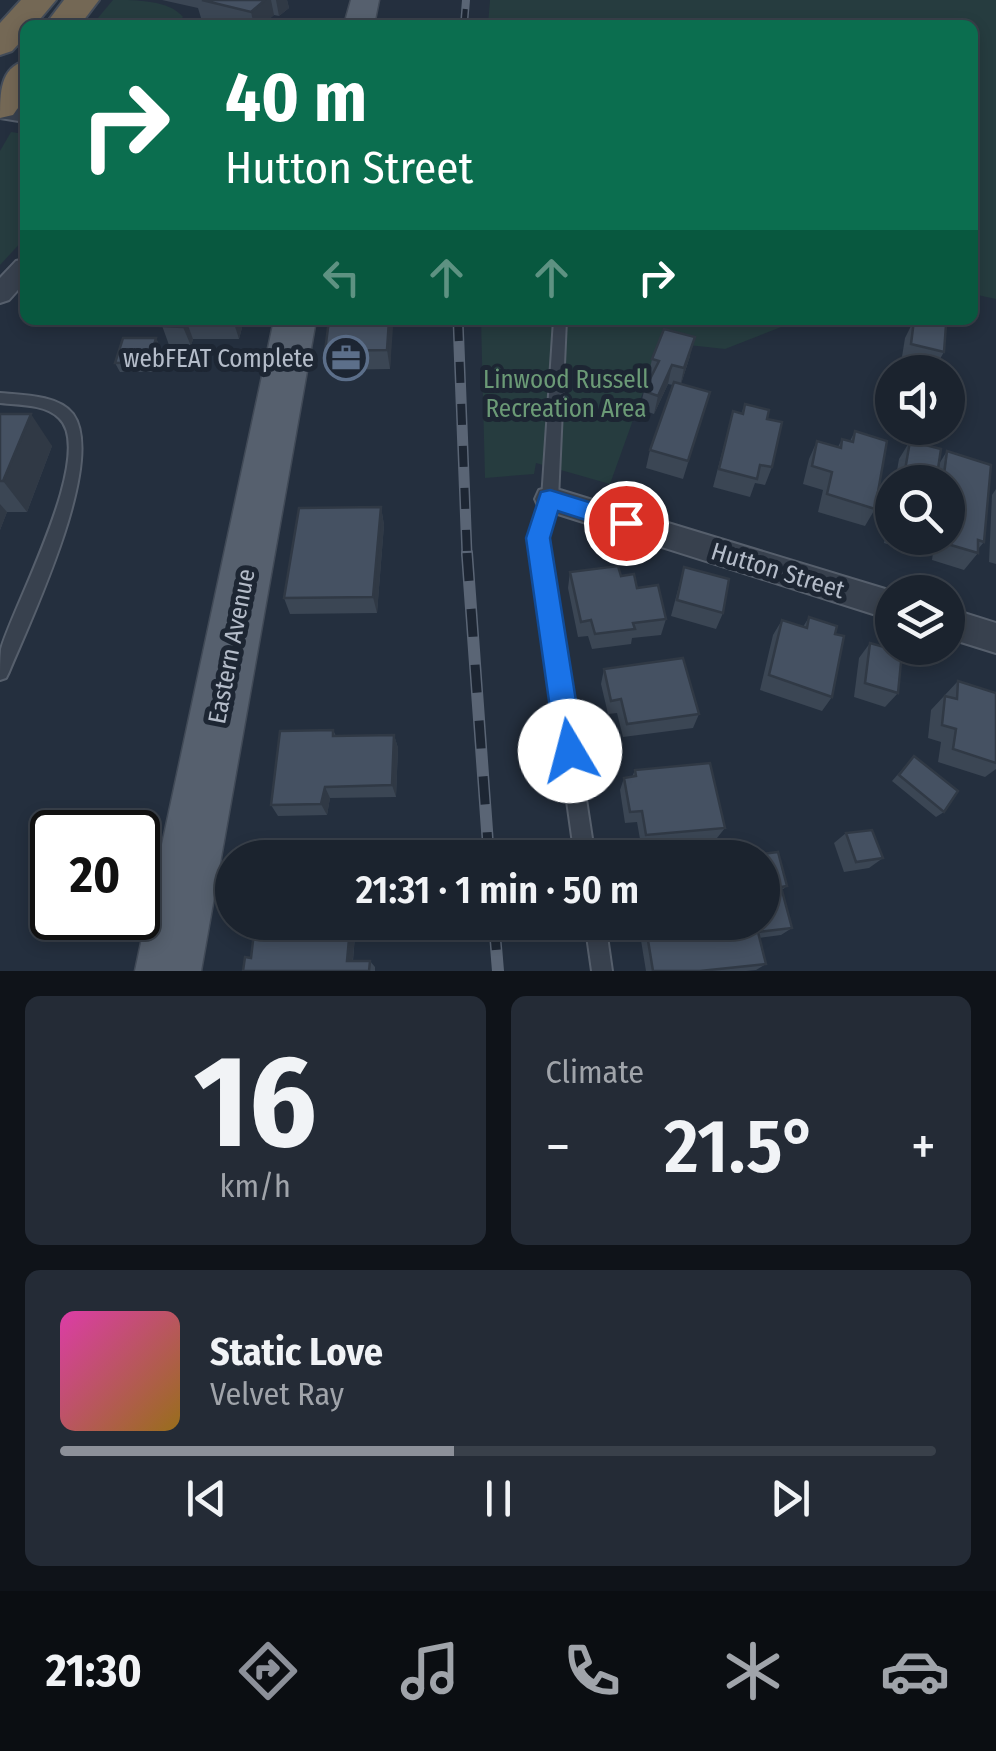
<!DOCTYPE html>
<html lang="en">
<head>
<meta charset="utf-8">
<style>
  :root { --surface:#1b232e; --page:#242b36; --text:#f1f3f6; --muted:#a0a4aa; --line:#39404a; --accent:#8c9099 }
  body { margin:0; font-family:"Fira Sans Condensed",sans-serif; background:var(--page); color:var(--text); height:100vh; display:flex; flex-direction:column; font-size:38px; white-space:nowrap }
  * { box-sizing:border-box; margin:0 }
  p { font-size:32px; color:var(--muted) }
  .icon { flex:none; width:55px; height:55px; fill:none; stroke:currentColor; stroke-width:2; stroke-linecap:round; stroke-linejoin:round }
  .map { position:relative; height:971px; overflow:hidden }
  .drawer { display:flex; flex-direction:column; gap:25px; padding:25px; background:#0f1319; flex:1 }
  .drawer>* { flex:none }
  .hud { position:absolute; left:20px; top:20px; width:958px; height:305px; border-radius:15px; box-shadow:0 5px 15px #0003,0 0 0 2px var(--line); background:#0b6e4f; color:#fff; overflow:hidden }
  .buttons { position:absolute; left:875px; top:355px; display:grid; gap:20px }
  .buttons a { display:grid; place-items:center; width:90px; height:90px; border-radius:50%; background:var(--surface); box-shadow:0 5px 15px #0003,0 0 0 2px var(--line); font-size:50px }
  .speed { position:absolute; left:30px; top:810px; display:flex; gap:20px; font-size:50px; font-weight:700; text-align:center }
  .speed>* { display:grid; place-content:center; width:130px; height:130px; border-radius:50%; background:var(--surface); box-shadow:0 5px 15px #0003,0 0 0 2px var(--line); line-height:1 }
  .speed .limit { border:5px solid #111; border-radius:15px; background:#fff; color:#111 }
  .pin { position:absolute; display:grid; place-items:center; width:85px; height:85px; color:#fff; margin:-42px; border:5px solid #fff; border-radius:50%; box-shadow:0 2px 10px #0007 }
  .me { position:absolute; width:110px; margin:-55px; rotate:352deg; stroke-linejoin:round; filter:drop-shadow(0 0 8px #0008) }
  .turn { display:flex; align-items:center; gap:35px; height:210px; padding:0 40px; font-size:45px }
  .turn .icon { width:130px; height:130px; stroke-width:2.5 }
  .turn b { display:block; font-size:70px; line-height:85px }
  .lanes { display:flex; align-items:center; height:95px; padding:0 40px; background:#0003; justify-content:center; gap:50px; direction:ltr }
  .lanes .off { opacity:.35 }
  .big { font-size:75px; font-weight:600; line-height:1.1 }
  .drawer .tile { flex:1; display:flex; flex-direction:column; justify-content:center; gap:15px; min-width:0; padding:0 35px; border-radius:15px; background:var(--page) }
  .drawer .dial { align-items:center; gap:0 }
  .dial b { font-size:130px; line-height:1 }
  .song { display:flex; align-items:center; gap:30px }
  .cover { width:120px; height:120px; border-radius:15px; background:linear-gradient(135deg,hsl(320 70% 55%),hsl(40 70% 35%)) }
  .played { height:10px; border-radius:5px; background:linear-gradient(90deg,var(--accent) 45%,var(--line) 45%) }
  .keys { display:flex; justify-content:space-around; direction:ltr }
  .heat { display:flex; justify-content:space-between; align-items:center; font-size:55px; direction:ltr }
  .drawer .tiles { flex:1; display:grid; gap:25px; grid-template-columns:1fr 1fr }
  .tile:last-child { grid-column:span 2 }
  .trip { position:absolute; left:215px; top:840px; width:565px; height:100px; border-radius:50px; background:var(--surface); box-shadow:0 5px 15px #0003,0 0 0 2px var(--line); font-weight:600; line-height:100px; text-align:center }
  .dock { display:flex; height:160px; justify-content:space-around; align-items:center; background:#0b0e12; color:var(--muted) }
  .dock .icon { width:70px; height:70px }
  .dock .selected { color:var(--accent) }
  .dock b { font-size:45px; color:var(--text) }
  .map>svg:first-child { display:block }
  .green { fill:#263c3f }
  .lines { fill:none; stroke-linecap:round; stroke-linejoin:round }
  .service-casing { stroke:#565f6c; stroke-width:4 }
  .minor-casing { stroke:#565f6c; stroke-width:4 }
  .primary-casing { stroke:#414a57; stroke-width:3 }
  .motorway-casing { stroke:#434c59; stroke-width:4 }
  .service { fill:#38414e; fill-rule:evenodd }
  .minor { fill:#38414e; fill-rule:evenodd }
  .primary { fill:#56606e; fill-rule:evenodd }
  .motorway { fill:#746855; fill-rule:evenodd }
  .rail-far2-casing { stroke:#5a6575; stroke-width:8 }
  .rail-far1-casing { stroke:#5a6575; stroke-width:11 }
  .rail-casing { stroke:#5a6575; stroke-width:12 }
  .rail-far2 { stroke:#1d2633; stroke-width:5; stroke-dasharray:16; stroke-linecap:butt }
  .rail-far1 { stroke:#1d2633; stroke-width:8; stroke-dasharray:21; stroke-linecap:butt }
  .rail { stroke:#1d2633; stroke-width:9; stroke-dasharray:28; stroke-linecap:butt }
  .wall { fill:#3b4654 }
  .shaded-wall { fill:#303945 }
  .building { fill:#455162; stroke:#303945; stroke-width:2.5 }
  .route { fill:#1a73e8; stroke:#114b97; stroke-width:2.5 }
  .labels { text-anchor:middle; stroke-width:10; stroke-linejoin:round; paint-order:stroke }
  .poi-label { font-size:25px; fill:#b4bcc9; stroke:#1d2633; text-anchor:end }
  .park-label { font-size:25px; fill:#6b9a76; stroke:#1d2633 }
  .street-label { font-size:25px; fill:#b4bcc9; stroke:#1d2633 }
</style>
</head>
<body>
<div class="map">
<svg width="996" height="971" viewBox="0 0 996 971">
  <rect width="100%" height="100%" fill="#242f3e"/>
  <g class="green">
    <path d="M113 0C137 0 169 0 183 17L176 25H92Z"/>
    <polygon points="490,0 996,0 996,299 973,294 972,25 488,25"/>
    <polygon points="11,132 25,134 25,238 0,265 0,151"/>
    <polygon points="481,320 799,320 725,349 661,342 610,484 536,463 534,474 485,478"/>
  </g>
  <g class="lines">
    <defs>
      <g id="service">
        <polygon points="554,320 566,320 558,499 546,537 595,858 575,858 530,537 542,499"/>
        <path d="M0 393C22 395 59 395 73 414 107 461 30 621 9 672L6 678 0 680C0 670 0 659 1 649 13 606 97 453 59 418 45 404 18 405 0 403Z"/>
        <polygon points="585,922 605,922 612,971 592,971"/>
      </g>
      <g id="minor">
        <polygon points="0,106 25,110 25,122 0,118"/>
        <polygon points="25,259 25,282 9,300 0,303 0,278 16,261"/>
        <polygon points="550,487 895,592 892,620 539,508 535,499 539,490"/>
        <polygon points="948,608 996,623 996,653 948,638"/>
      </g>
      <g id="primary">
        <polygon points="351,0 379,0 374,25 344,25"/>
        <polygon points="274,320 316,320 201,971 135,971"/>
      </g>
      <g id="motorway">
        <polygon points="21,0 56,0 35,25 25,25 25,37 12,51 0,55 0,23"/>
        <polygon points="64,0 99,0 80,25 45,25"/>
        <path d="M25 61V98L13 115 0 118C0 93 0 68 25 61Z"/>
      </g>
    </defs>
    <use href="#service" class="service-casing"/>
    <use href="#minor" class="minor-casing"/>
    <use href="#primary" class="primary-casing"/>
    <use href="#motorway" class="motorway-casing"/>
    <use href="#service" class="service"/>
    <use href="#minor" class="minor"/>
    <use href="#primary" class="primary"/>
    <use href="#motorway" class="motorway"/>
    <defs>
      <polyline id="rail-far2" points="464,25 466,0"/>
      <polyline id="rail-far1" points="458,320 467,555"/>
      <g id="rail">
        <polyline points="467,553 489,858"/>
        <polyline points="494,922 498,971"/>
      </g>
    </defs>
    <use href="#rail-far2" class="rail-far2-casing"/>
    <use href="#rail-far1" class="rail-far1-casing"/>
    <use href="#rail" class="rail-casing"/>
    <use href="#rail-far2" class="rail-far2"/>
    <use href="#rail-far1" class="rail-far1"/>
    <use href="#rail" class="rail"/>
  </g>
  <g class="wall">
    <polygon points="162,0 287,0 289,8 279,16 274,15 262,25 233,25 201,18 198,8"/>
    <polygon points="160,320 244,320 239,339 193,339 191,346 169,345"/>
    <polygon points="329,320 401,320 400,326 392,326 390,369 329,370 325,351"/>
    <polygon points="914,320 944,352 933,371 901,363 905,338"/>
    <polygon points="156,338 160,347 153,372 120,372 115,363"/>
    <polygon points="690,356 681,384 710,392 683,479 646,468 650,450 673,385 668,384 654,414 640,409 644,391 650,379 648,378 652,359"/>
    <polygon points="745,404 767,419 772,467 765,485 755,483 750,497 713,487 733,411 741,414"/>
    <polygon points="0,414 52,446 27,512 7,512 0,530"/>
    <polygon points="855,431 875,509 865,526 818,512 823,490 803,484 809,459 817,441 838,447 842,439 850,441"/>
    <polygon points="910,441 939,464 947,451 984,542 978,549 978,553 964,570 932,560 935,538 948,538 948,482 895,482 899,459"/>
    <polygon points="996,489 996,564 989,562 992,495"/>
    <polygon points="892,495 892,538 927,538 916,553 884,543"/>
    <polygon points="381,507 384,525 377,613 290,614 284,598"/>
    <polygon points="684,567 723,613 716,629 671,616"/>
    <polygon points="570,572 621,576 637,588 666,619 661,635 632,638 631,644 592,649 588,636 578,637 568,588"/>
    <polygon points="809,617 835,634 832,697 822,711 760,690 773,635 782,620 803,627"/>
    <polygon points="870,643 898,693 885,707 854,697 859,658"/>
    <polygon points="604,669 699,714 693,728 623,737 617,713 608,714 601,684"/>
    <polygon points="958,681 996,693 996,769 985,777 938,762 941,742 928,738 931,710"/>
    <polygon points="333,730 336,736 394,735 398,748 396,797 330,798 327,815 278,816 271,805"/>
    <polygon points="914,756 944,812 936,817 892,781"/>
    <polygon points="635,770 725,828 717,838 641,845 637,822 625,823 620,790 624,778 632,777"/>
    <polygon points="846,833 883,858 869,868 844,872 834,843"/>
    <polygon points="762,858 787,886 782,890 792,928 781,935 759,938 766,964 756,970 746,971 646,971 638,922 762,922"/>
    <polygon points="337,922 396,922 396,928 350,929 355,936 353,961 370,961 375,967 375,971 243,971 251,958 342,929"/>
  </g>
  <g class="shaded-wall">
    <polygon points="265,0 271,0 274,15 262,25 254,25 251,12"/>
    <polygon points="276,0 287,0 289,8 279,16"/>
    <polygon points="186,320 193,339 191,346 183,327"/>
    <polygon points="233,320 244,320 239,339"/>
    <polygon points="389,320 392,320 393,328 390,369 387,350"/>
    <polygon points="695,337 690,356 680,387 684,368"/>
    <polygon points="156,338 160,347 153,372 149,362"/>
    <polygon points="672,365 668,384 654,414 658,396"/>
    <polygon points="31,414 52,446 27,512 3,481"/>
    <polygon points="0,504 7,512 0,530"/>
    <polygon points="381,507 384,525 377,613 373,597"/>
    <polygon points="394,735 398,748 396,797 392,785"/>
    <polygon points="325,787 330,798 327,815 321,804"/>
    <polygon points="350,928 355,936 352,967 347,961"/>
  </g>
  <g class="building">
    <polygon points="202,0 265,0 251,12"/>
    <polygon points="163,320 233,320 186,320 183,327 161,326"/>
    <polygon points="329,320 389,320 387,350 325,351"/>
    <polygon points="914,320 946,325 944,352 911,344"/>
    <polygon points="664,329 695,337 684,368 672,365 658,396 644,391 659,361 652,359"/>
    <polygon points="123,338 156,338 149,362 115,363"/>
    <polygon points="674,382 710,392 688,461 650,450"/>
    <polygon points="745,404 769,410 767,419 782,422 772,467 760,465 757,479 719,469 733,411 743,414"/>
    <polygon points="0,414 31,414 3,481 0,481"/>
    <polygon points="855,431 887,441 875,509 827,494 832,472 812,466 817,441 841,448 842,439 853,442"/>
    <polygon points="910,441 941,449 936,482 903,482"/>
    <polygon points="947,451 991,465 984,542 978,540 978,553 944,543 945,538 948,538 948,518 952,486 948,485 948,482 943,482"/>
    <polygon points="381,507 373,597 284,598 299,508"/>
    <polygon points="618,566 621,576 634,574 637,588 658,585 666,619 633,623 635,629 595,634 591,620 581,622 570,572"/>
    <polygon points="684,567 729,579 723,613 677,600"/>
    <polygon points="809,617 837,626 835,634 844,636 832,697 769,675 782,620 807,628"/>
    <polygon points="870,643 902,652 898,693 865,683"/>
    <polygon points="683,658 699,714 627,724 621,699 611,701 604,669"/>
    <polygon points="958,681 996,693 996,763 953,749 956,729 942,725 945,696 957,699"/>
    <polygon points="333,730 333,736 394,735 392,785 325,787 321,804 271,805 280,731"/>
    <polygon points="914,756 958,791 944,812 899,775"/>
    <polygon points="710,763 725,828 646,835 642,811 630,812 624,778 636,776 635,770"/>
    <polygon points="872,830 883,858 856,862 846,833"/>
    <polygon points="778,852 787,886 781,887 792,928 758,932 766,964 700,971 653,971 645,922 762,922 762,858 732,858"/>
    <polygon points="350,928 347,961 370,961 369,971 243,971 245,957 251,958 254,932"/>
  </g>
  <polygon class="route" points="550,490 634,516 637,523 634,530 626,533 558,511 550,538 584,751 580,760 570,764 560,760 556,751 526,538 541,492"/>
  <defs>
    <symbol id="office-ring" viewBox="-11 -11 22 22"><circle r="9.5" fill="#1d2633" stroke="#5c6f8a" stroke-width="1.5"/><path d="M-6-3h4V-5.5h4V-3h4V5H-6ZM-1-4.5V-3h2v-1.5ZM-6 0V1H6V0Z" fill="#5c6f8a"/></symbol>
  </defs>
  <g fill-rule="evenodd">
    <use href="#office-ring" x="321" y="333" width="50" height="50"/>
  </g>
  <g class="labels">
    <g class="poi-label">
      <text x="314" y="367">webFEAT Complete</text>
    </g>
    <g class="park-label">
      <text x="566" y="388">Linwood Russell<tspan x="566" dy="29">Recreation Area</tspan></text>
    </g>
    <g class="street-label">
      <text transform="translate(778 570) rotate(17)" y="9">Hutton Street</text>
      <text transform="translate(231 646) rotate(-79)" y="9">Eastern Avenue</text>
    </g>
  </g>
</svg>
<div class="buttons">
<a><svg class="icon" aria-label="sound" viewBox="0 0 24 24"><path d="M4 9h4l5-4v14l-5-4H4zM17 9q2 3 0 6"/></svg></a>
<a><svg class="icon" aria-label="search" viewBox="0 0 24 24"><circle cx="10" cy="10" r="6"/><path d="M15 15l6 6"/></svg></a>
<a><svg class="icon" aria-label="layers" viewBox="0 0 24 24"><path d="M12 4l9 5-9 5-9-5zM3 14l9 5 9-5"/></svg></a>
</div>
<div class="speed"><div class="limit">20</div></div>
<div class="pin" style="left:626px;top:523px;background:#d93025"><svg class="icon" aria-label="arrive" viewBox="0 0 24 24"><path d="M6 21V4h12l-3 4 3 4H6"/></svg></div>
<svg class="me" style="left:570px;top:751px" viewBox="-20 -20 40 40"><circle r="19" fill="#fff"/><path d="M0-13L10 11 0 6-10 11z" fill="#1a73e8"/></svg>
<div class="trip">21:31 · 1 min · 50 m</div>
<div class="hud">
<div class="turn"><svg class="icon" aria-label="right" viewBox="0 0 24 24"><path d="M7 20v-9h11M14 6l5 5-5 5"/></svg><div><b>40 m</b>Hutton Street</div></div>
<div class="lanes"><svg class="icon off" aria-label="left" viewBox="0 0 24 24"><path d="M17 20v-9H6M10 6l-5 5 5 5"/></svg><svg class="icon off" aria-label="ahead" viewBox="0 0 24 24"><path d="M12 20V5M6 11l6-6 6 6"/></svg><svg class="icon off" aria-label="ahead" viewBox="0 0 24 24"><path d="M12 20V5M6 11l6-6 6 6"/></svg><svg class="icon" aria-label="right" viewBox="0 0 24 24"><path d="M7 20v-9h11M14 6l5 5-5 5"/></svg></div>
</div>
</div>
<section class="drawer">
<div class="tiles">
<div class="tile dial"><b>16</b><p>km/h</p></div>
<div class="tile"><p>Climate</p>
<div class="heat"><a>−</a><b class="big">21.5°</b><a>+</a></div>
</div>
<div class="tile">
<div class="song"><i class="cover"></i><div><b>Static Love</b><p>Velvet Ray</p></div></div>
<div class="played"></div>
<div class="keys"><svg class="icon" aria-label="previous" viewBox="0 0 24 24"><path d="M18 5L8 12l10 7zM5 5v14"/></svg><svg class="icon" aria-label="pause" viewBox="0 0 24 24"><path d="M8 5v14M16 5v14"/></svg><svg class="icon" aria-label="next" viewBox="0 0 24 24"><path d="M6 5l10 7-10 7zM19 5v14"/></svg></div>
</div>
</div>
</section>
<nav class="dock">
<b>21:30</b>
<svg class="icon selected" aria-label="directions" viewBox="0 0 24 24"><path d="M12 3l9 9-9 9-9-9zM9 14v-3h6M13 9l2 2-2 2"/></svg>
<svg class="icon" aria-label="music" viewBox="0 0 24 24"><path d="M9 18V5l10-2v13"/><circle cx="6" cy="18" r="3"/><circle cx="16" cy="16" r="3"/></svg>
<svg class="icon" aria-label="phone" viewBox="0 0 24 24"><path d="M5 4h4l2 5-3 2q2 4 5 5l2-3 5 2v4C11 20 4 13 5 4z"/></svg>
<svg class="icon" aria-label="climate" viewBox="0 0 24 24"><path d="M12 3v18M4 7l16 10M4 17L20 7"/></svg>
<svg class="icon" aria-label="car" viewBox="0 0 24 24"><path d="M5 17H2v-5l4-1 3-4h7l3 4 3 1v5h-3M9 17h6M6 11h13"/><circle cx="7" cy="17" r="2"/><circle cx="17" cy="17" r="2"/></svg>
</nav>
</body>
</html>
